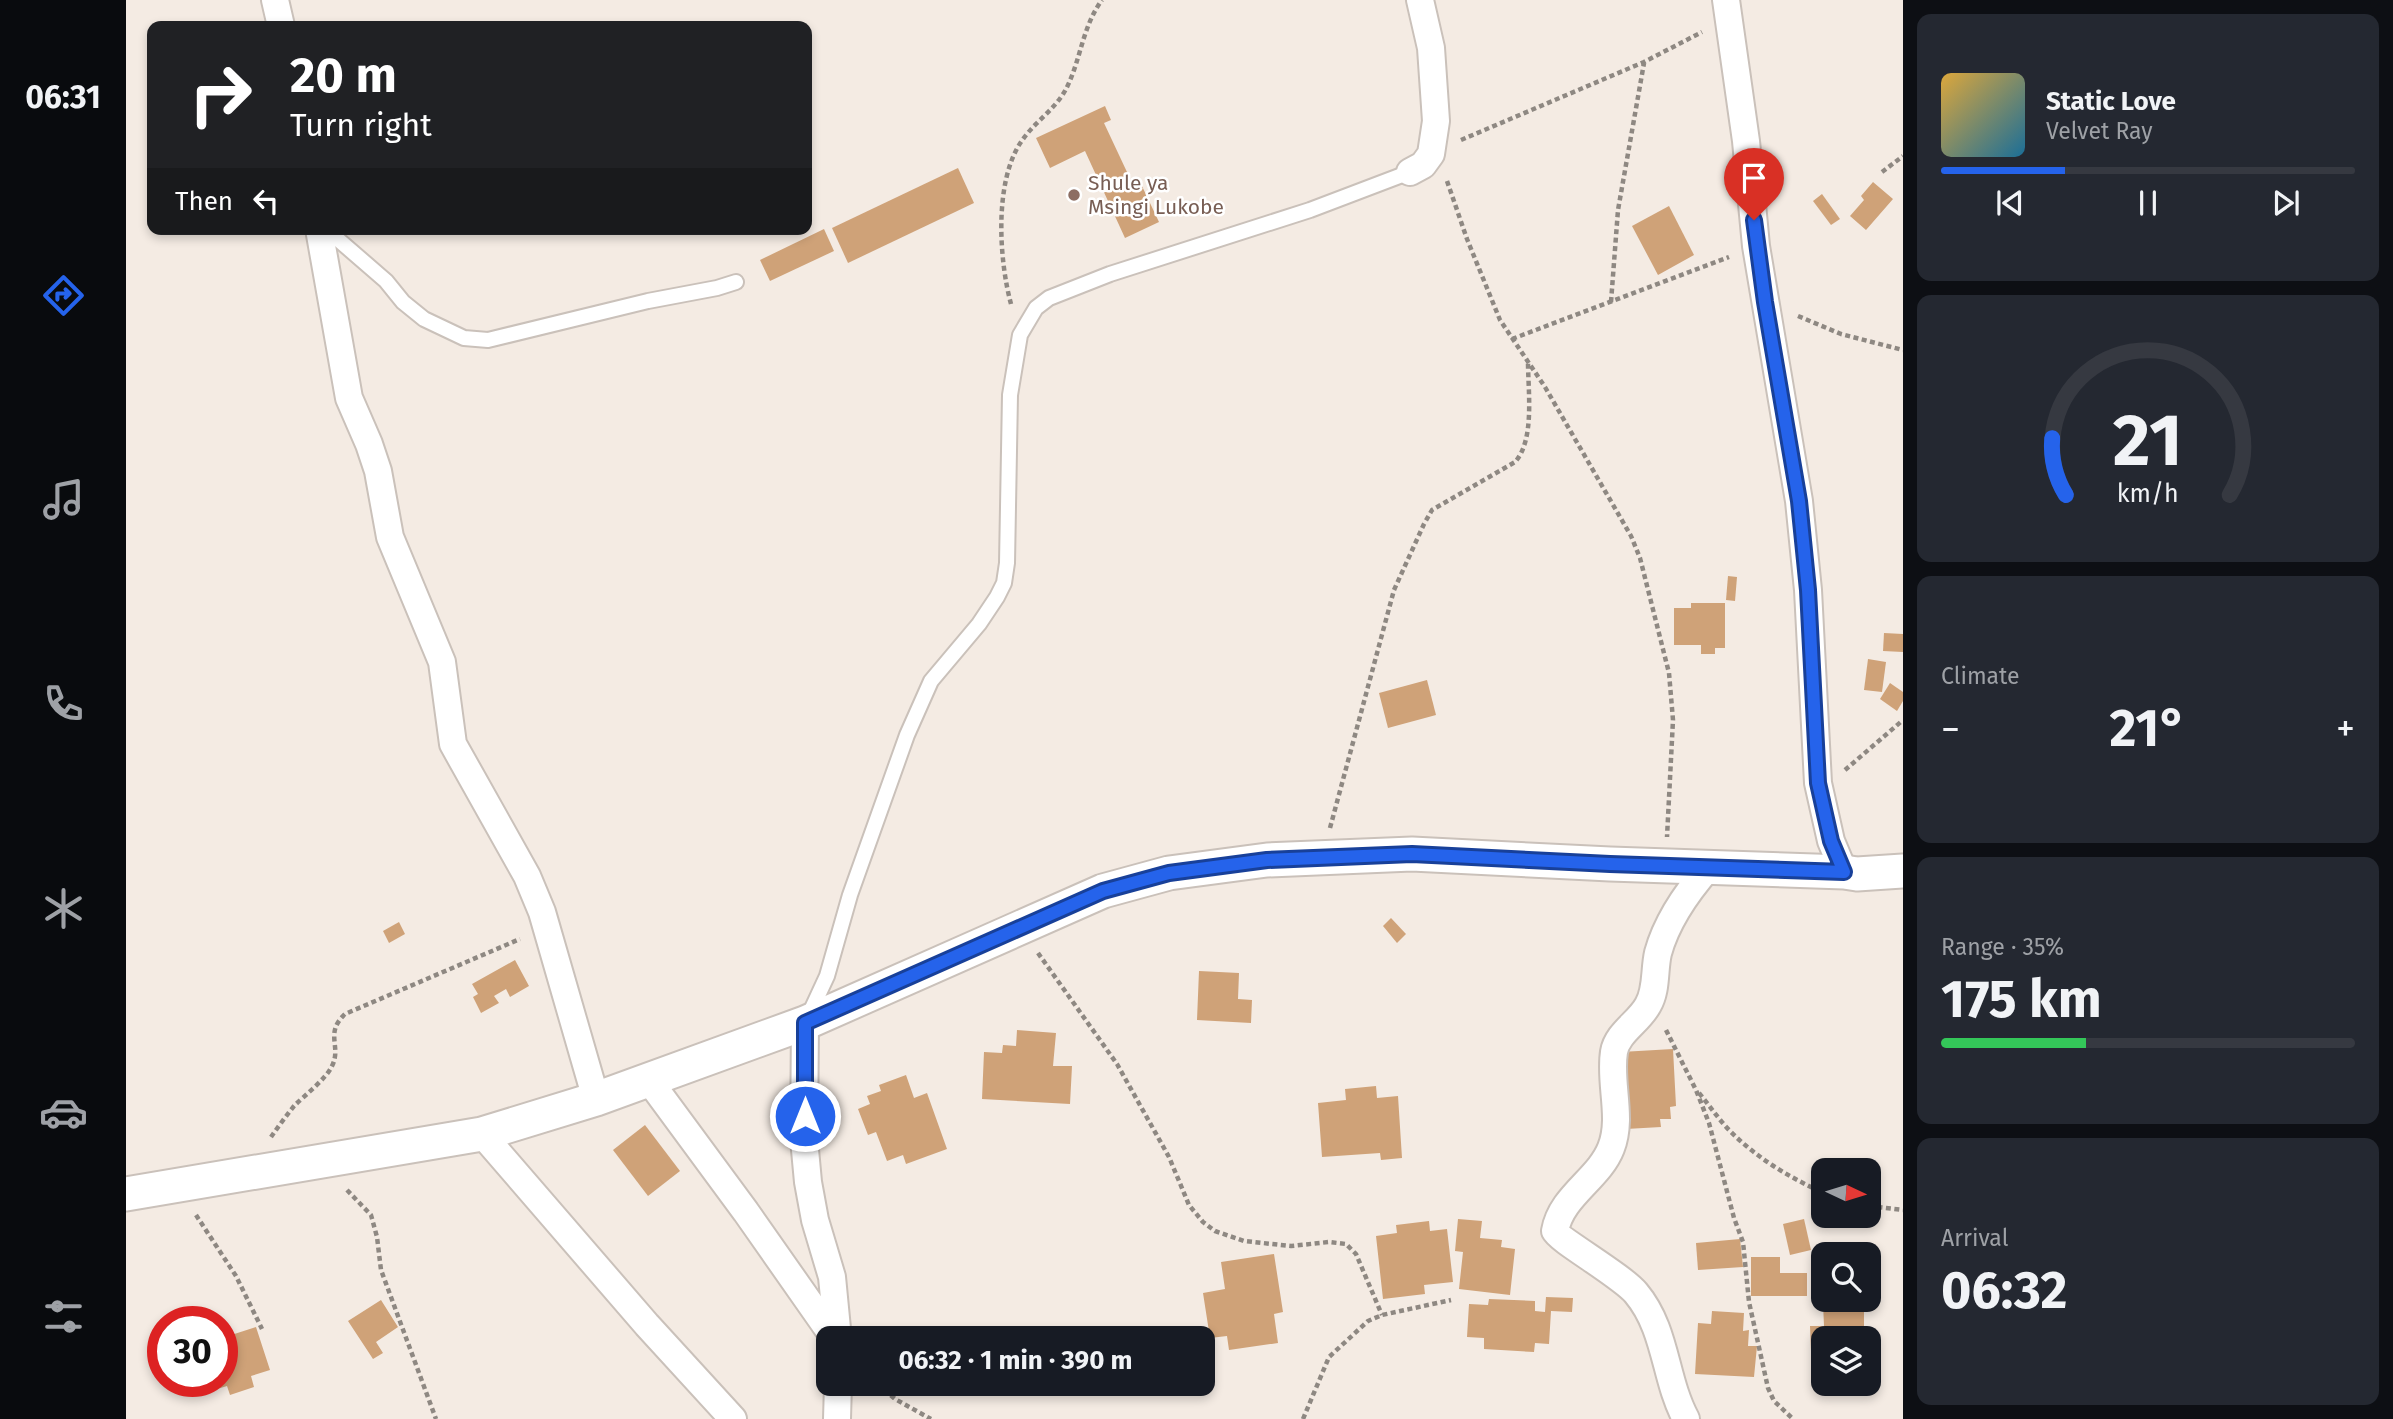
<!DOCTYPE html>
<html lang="en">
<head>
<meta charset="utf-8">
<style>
  :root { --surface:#171b24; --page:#242831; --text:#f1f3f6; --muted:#9ea1a6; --line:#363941; --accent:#2563eb }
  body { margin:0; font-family:"Fira Sans",sans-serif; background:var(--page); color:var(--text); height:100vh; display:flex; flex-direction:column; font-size:26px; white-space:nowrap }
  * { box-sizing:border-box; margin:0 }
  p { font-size:23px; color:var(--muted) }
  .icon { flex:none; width:38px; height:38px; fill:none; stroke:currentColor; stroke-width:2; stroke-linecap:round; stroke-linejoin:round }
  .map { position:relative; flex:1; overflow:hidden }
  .details { display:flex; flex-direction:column; gap:14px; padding:14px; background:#0d0f14; width:490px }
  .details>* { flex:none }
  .banner { position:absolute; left:21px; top:21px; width:665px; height:214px; border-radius:14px; box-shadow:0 4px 10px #0003; background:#202124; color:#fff; overflow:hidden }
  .needle { width:46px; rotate:94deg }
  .buttons { position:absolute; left:1685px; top:1158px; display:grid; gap:14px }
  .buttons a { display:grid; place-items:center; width:70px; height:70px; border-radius:14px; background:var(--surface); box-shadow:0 4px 10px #0003; font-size:35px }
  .speed { position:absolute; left:21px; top:1306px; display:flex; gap:14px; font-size:35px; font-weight:700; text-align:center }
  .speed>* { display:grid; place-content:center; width:91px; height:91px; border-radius:50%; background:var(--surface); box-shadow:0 4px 10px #0003; line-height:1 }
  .speed .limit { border:10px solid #d22; background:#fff; color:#111 }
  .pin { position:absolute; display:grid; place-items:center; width:60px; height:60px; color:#fff; margin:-72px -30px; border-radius:50% 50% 50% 0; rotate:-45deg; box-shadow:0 0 7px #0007 }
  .pin .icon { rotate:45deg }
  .me { position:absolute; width:77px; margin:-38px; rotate:0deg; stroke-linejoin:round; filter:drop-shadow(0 0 5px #0008) }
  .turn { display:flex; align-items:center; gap:24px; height:147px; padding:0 28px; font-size:32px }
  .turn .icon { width:91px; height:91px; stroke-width:2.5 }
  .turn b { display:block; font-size:49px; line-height:60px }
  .then { display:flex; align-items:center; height:66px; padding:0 28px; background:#0003; gap:14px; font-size:26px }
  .big { font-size:52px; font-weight:700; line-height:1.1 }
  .details .widget { flex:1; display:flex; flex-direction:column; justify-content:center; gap:10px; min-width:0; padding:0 24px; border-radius:14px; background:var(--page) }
  .details .dial { align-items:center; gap:0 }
  .dial svg { height:182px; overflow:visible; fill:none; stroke:var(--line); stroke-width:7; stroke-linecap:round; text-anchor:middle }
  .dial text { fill:var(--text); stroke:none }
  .song { display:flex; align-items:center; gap:21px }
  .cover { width:84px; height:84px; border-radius:10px; background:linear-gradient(135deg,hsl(40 70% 55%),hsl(200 70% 35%)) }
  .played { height:7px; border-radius:4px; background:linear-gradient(90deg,var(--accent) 30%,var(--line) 30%) }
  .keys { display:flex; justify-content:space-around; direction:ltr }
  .heat { display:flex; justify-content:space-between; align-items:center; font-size:38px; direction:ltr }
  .charge { height:10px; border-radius:5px; background:linear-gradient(90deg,#34c759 35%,var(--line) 0) }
  .trip { position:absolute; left:690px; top:1326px; width:399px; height:70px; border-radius:14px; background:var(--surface); box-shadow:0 4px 10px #0003; font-weight:700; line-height:70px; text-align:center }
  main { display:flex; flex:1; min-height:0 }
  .menu { display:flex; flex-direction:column; width:126px; justify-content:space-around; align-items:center; background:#090b0e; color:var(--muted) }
  .menu .icon { width:49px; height:49px }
  .menu .on { color:var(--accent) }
  .menu b { font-size:32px; color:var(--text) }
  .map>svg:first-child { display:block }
  .building { fill:#cfa278 }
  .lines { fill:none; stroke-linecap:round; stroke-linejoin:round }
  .service-casing { stroke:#cac1ba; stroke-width:18 }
  .minor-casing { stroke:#cac1ba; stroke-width:30 }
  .tertiary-casing { stroke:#cac1ba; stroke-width:37 }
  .path { stroke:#8e8882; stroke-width:4.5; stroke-dasharray:5 3.5; stroke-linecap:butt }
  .service { stroke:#fff; stroke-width:14 }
  .minor { stroke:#fff; stroke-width:26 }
  .tertiary { stroke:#fff; stroke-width:33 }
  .route-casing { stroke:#184099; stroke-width:18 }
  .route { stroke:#2563eb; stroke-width:12 }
  .education-dot { fill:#8d6e63; stroke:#fff; stroke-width:2.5 }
  .labels { text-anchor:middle; stroke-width:5; stroke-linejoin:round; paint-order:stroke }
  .education-label { font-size:21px; fill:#785e54; stroke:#fff; text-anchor:start }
</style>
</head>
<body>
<main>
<nav class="menu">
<b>06:31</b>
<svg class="icon on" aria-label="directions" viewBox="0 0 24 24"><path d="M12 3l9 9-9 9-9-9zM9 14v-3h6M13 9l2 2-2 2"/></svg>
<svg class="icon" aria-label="music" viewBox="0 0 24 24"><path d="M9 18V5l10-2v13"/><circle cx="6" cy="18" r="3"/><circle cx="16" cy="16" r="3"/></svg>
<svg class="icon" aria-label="phone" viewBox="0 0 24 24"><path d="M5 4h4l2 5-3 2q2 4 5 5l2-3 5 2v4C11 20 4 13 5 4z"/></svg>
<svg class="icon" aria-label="climate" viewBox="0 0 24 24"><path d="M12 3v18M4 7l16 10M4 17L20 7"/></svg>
<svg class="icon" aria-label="car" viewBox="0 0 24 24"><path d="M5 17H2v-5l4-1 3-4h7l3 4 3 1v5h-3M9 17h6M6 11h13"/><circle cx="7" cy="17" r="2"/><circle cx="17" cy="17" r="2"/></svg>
<svg class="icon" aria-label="filters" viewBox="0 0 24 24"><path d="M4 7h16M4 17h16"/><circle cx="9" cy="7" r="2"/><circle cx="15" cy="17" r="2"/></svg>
</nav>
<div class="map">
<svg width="1777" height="1419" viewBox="0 0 1777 1419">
  <rect width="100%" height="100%" fill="#f4ebe3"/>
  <g class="building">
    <polygon points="979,106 985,120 978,123 1008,187 1015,184 1033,222 999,238 959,151 924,168 910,138"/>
    <polygon points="832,168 848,203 722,263 706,228"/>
    <polygon points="1747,182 1767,199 1740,230 1724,216 1738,200 1735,196"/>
    <polygon points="1696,194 1714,219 1705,225 1687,201"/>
    <polygon points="1543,206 1568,255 1532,275 1506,226"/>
    <polygon points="698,229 708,251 644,281 634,260"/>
    <polygon points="1602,576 1611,577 1609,601 1600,600"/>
    <polygon points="1565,603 1599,603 1599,648 1589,648 1589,654 1575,654 1575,645 1548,645 1548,608 1565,608"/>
    <polygon points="1758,633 1777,634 1777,652 1757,651"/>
    <polygon points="1742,659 1760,662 1756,692 1738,690"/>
    <polygon points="1301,680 1310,715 1262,728 1253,693"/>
    <polygon points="1764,683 1777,692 1777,701 1771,711 1754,699"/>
    <polygon points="1265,918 1280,934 1271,943 1257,926"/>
    <polygon points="273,922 279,934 263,943 257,931"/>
    <polygon points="389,960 403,986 384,997 380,989 368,996 373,1003 355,1013 347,997 352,994 346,984"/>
    <polygon points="1073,971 1113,973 1112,999 1126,1000 1125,1023 1071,1020"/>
    <polygon points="891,1030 930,1033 927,1066 946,1066 944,1104 856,1099 858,1052 876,1053 877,1045 890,1046"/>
    <polygon points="1547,1049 1550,1106 1544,1107 1545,1119 1534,1119 1535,1127 1500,1129 1495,1052"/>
    <polygon points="780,1075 788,1098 801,1093 821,1149 780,1164 777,1155 761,1161 750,1132 742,1135 732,1109 744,1104 741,1096 755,1091 753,1085"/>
    <polygon points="1250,1086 1251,1098 1272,1096 1276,1158 1255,1160 1254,1153 1196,1157 1192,1103 1220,1100 1219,1089"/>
    <polygon points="519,1125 554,1171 522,1196 487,1150"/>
    <polygon points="1332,1219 1356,1221 1354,1238 1376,1240 1375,1247 1389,1249 1384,1295 1333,1289 1337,1252 1329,1251"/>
    <polygon points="1678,1219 1685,1250 1664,1255 1657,1224"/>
    <polygon points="1303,1221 1304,1231 1321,1229 1327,1282 1298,1285 1299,1294 1257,1299 1250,1236 1271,1233 1270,1225"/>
    <polygon points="1614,1239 1617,1267 1572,1270 1570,1243"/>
    <polygon points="1148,1254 1157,1312 1148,1314 1152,1343 1103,1350 1101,1336 1084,1338 1077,1293 1099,1289 1095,1262"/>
    <polygon points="1625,1257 1654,1257 1654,1273 1681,1273 1681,1296 1625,1296"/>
    <polygon points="1420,1297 1447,1298 1446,1312 1425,1311 1423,1344 1409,1343 1408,1352 1358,1349 1358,1338 1341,1337 1343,1304 1362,1305 1363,1299 1409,1301 1409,1311 1419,1312"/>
    <polygon points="255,1300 272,1327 250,1342 257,1353 247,1359 222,1321"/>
    <polygon points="1738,1302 1738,1339 1698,1339 1698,1351 1685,1351 1684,1326 1698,1326 1697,1303"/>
    <polygon points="1586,1311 1618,1313 1617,1331 1623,1330 1622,1346 1631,1346 1628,1377 1569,1374 1572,1323 1585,1324"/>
    <polygon points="130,1327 144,1370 125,1376 128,1387 104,1395 101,1386 75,1394 70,1381 96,1381 96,1338"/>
  </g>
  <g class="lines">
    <defs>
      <g id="service">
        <polyline points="200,229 260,281 277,302 298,319 338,338 362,340 522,301 591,288 610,282"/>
        <polyline points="682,1017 701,976 724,895 781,735 805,681 853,624 871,597 878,583 881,563 884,395 894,335 910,308 923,298 984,274 1184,210 1284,172"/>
      </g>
      <g id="minor">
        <polyline points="149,0 155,26"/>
        <polyline points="1600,0 1620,141 1630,246 1673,501 1682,590 1692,783 1705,841 1718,872"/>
        <polyline points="1284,172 1297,165 1305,154 1310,121 1305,48 1294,0"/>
        <polyline points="193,229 223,398 243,444 252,471 264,537 316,662 327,744 401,876 416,912 470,1099"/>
        <polyline points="679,1023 678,1139 682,1182 689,1220 706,1277 712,1339"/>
        <polyline points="522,1079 620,1212 709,1339"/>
        <polyline points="356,1134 521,1325 607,1419"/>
        <polyline points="711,1419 712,1384"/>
        <path d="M1560 1419C1538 1378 1541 1330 1510 1293 1496 1276 1433 1240 1429 1231 1435 1196 1473 1179 1485 1148 1497 1118 1483 1083 1488 1052 1491 1033 1513 1022 1522 1005 1531 990 1528 970 1532 953 1541 920 1561 892 1583 867"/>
      </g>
      <polyline id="tertiary" points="0,1194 356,1134 470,1099 679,1023 977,891 1043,873 1141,860 1286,854 1484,864 1718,872 1731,874 1777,871"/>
    </defs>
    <use href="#service" class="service-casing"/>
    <use href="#minor" class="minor-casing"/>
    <use href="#tertiary" class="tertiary-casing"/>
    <g class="path">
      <polyline points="1335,140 1518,62 1576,32"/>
      <polyline points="1756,172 1777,156"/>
      <polyline points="1321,181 1341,239 1374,320 1419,387 1505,536 1514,558 1543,673 1547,720 1541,837"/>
      <polyline points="1485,302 1492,210 1518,63"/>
      <path d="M885 304C873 260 868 182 895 142 908 122 929 110 940 89 955 60 956 27 976 0"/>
      <polyline points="1672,316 1715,334 1777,350"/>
      <polyline points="1386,339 1603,257"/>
      <polyline points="1719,770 1777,720"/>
      <path d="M1204 828 1268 590 1298 524 1306 510 1389 462C1409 440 1402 391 1402 362"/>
      <polyline points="912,953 991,1064 1043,1157 1063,1205 1077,1222 1089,1231 1118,1241 1165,1246 1203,1242 1220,1244 1230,1254 1256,1315"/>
      <polyline points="1540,1030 1570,1090 1583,1123 1608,1218 1617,1242 1623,1302 1642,1388 1648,1401 1667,1419"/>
      <path d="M1573 1093C1584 1106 1593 1120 1605 1132 1631 1158 1664 1178 1698 1193"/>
      <path d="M145 1137C152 1127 160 1116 168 1106 179 1095 200 1079 206 1066 216 1046 198 1034 219 1014L394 939"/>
      <polyline points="221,1190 245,1215 251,1237 255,1270 310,1419"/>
      <polyline points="1743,1206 1777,1210"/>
      <polyline points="70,1215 110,1276 136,1329"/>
      <polyline points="752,1384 769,1399 805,1419"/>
      <polyline points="1177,1419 1203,1357 1242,1321 1256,1315 1325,1300"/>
    </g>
    <use href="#service" class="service"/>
    <use href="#minor" class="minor"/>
    <use href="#tertiary" class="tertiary"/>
  </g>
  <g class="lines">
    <defs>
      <polyline id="route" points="679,1116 679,1023 977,891 1043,873 1141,860 1286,854 1484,864 1718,872 1705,841 1692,783 1682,590 1673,501 1639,302 1628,220"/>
    </defs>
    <use href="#route" class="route-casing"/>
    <use href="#route" class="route"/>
  </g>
  <circle class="education-dot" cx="948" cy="195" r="7"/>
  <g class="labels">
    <g class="education-label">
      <text x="962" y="190">Shule ya<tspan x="962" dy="24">Msingi Lukobe</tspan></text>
    </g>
  </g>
</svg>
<div class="buttons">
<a><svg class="needle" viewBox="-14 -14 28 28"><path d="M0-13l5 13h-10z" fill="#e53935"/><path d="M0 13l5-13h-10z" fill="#9ea1a6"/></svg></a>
<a><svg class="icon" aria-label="search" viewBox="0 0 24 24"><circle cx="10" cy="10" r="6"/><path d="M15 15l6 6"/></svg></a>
<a><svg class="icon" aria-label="layers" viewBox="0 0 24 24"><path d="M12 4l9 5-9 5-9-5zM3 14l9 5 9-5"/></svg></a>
</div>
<div class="speed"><div class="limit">30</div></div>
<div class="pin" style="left:1628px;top:220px;background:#d93025"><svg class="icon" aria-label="arrive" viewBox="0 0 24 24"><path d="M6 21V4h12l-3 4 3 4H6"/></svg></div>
<svg class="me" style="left:679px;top:1116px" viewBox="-20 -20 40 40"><circle r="17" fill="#2563eb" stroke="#fff" stroke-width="3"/><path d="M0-11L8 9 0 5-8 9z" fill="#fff"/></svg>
<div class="trip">06:32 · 1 min · 390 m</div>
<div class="banner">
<div class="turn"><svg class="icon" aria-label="right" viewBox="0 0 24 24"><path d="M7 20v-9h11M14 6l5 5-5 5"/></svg><div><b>20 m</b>Turn right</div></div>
<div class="then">Then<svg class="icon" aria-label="left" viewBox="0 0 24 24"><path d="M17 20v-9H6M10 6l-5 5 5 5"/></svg></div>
</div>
</div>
<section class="details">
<div class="widget">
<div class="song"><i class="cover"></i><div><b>Static Love</b><p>Velvet Ray</p></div></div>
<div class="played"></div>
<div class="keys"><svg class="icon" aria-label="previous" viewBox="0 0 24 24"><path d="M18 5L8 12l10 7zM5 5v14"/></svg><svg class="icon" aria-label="pause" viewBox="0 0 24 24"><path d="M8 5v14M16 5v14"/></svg><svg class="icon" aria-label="next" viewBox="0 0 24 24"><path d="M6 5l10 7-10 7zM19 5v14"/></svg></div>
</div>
<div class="widget dial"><svg viewBox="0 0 100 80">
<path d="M14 69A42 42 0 1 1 86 69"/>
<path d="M14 69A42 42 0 0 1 8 44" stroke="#2563eb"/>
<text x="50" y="56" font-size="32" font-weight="700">21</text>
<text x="50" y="72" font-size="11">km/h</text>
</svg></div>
<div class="widget"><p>Climate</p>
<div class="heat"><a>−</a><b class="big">21°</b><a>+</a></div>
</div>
<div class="widget"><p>Range · 35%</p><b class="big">175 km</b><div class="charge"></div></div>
<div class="widget"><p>Arrival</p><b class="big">06:32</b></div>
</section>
</main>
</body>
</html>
